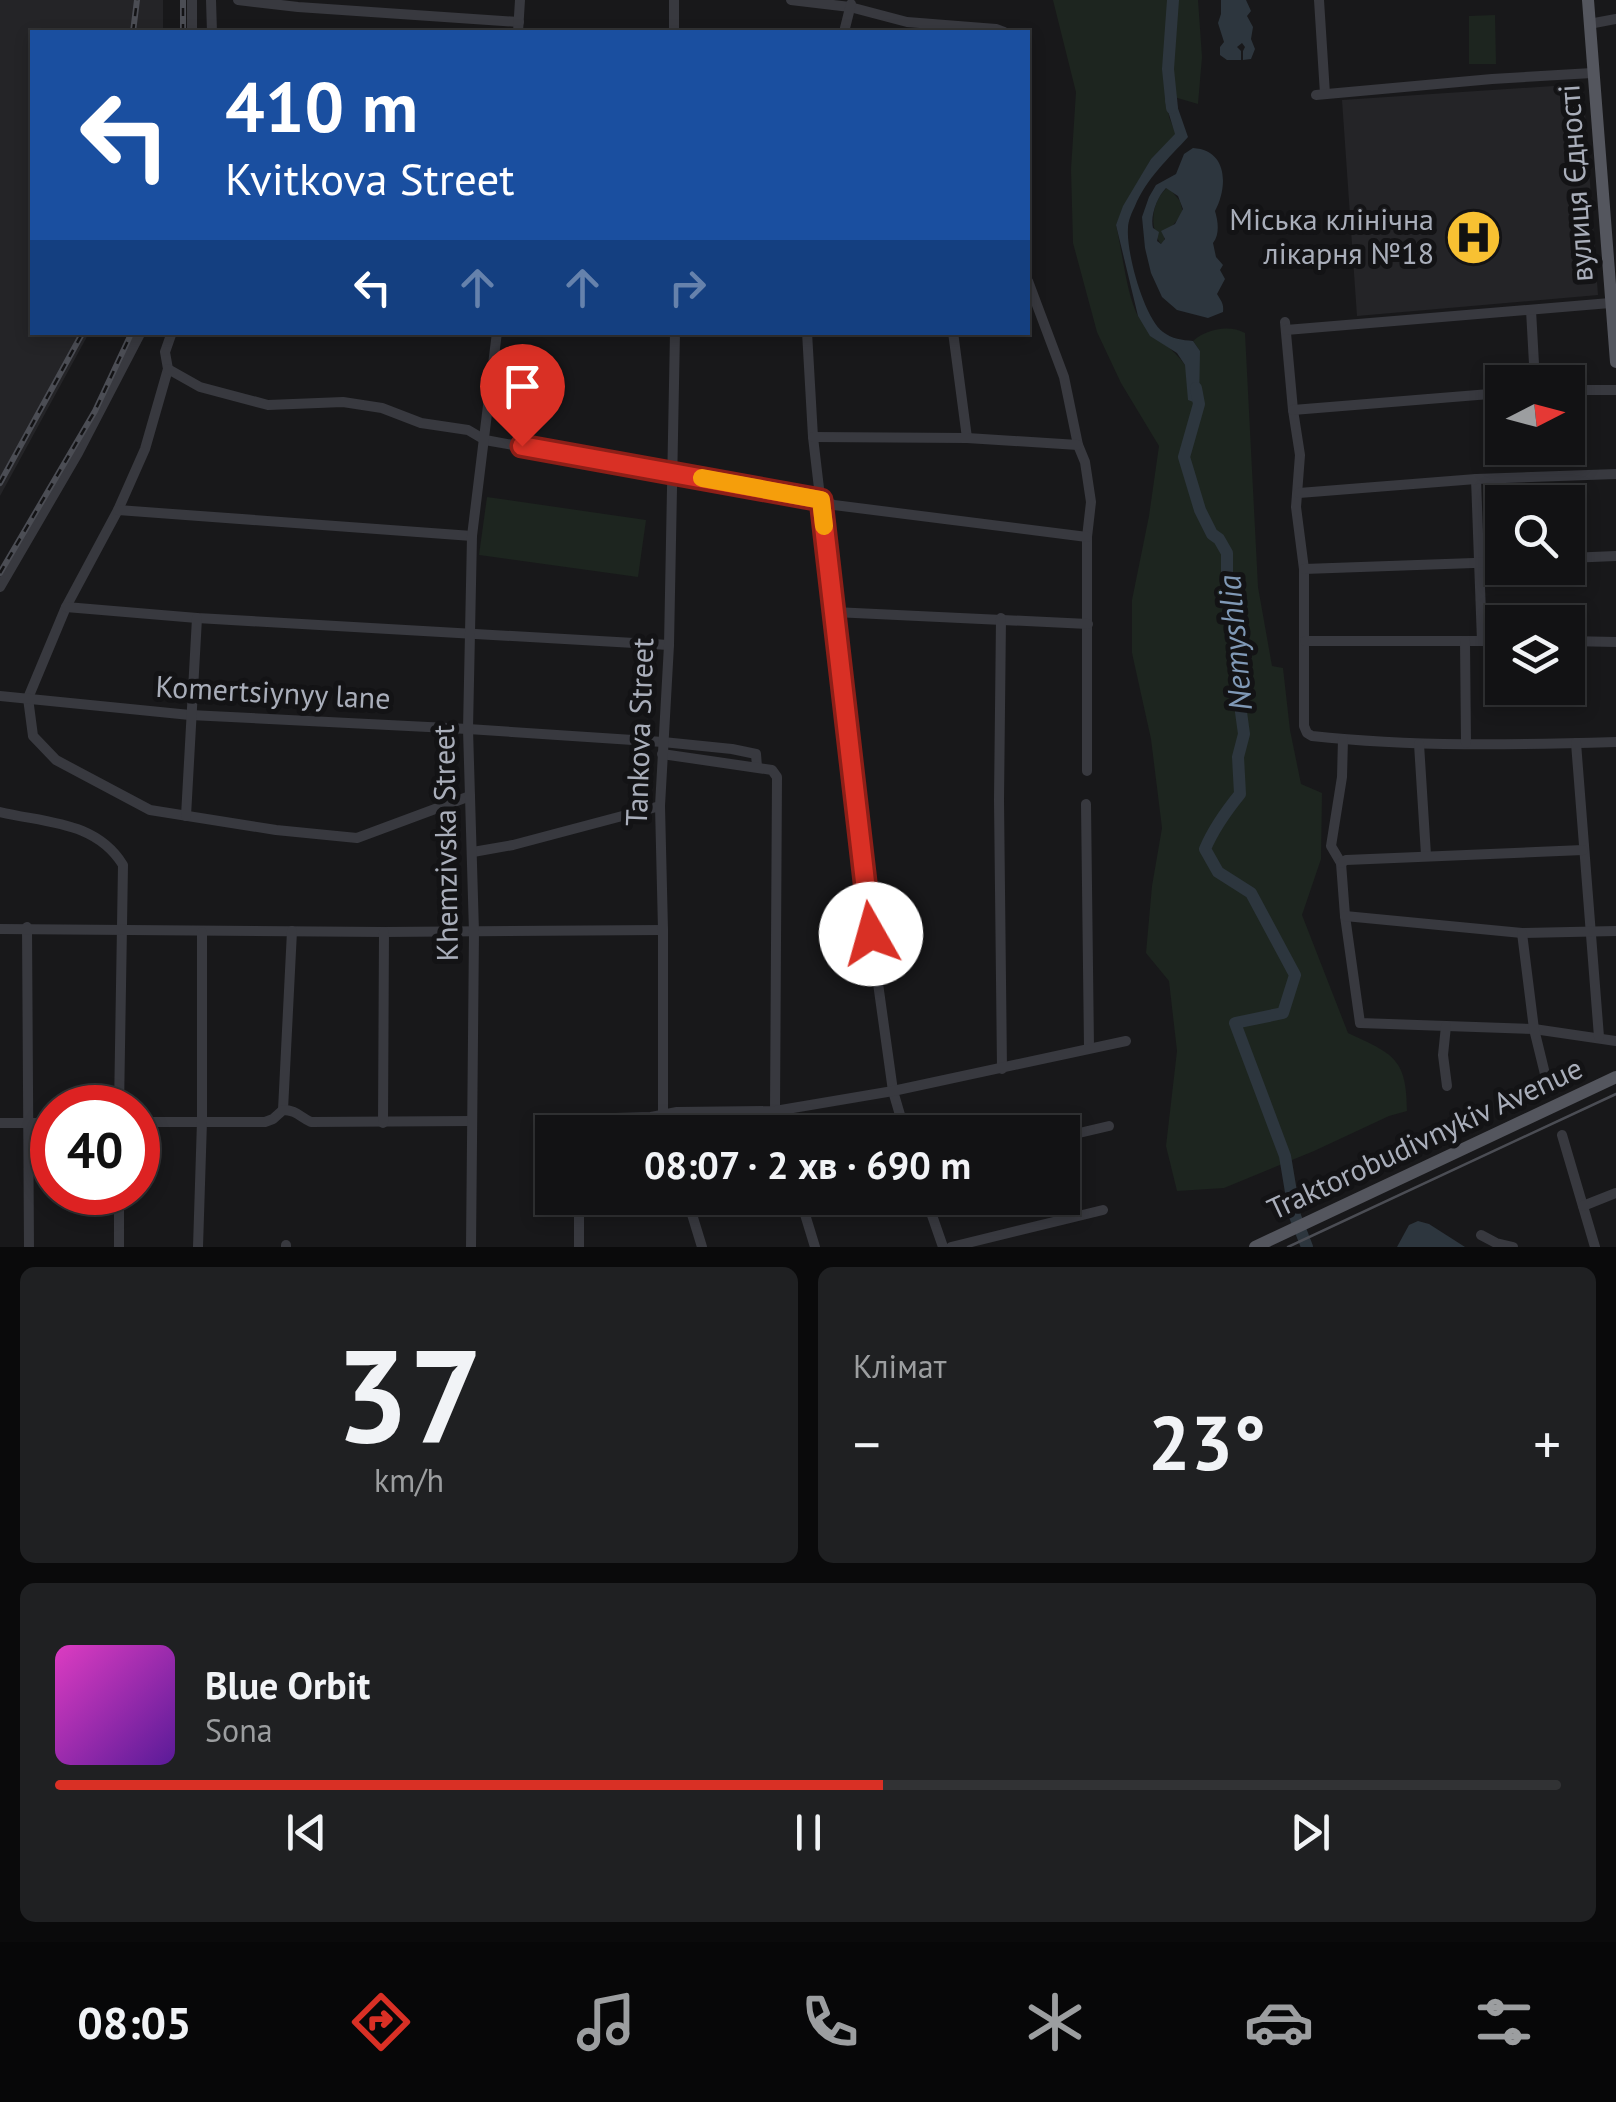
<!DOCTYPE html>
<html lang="uk">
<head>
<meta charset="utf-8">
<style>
  :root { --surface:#121214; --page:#1f2022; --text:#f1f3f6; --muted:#9c9ea0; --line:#313234; --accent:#d93025 }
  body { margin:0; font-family:"PT Sans",sans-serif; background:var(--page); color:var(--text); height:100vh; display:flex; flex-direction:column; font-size:38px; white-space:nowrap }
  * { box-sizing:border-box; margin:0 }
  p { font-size:32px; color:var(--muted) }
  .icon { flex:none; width:55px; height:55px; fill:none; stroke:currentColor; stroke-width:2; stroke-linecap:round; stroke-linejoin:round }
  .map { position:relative; height:1247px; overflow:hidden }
  .side { display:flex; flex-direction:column; gap:20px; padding:20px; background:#0a0a0b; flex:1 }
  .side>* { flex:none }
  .hud { position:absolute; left:30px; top:30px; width:1000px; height:305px; border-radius:0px; box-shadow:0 5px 15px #0003,0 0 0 2px var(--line); background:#1a4fa0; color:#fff; overflow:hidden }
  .needle { width:65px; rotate:84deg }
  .controls { position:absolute; left:1485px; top:365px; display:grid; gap:20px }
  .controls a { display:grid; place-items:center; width:100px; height:100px; border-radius:0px; background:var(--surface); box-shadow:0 5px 15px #0003,0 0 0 2px var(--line); font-size:50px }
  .speed { position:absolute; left:30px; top:1085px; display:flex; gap:20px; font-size:50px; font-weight:700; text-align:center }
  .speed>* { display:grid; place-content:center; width:130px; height:130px; border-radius:50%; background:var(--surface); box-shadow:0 5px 15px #0003,0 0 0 2px var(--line); line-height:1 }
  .speed .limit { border:15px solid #d22; background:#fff; color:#111 }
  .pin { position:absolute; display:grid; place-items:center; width:85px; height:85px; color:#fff; margin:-102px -42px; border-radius:50% 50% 50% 0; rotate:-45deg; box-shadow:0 0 10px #0007 }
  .pin .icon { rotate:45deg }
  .me { position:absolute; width:110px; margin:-55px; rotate:353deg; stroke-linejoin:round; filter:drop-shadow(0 0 8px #0008) }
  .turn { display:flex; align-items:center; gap:35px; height:210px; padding:0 30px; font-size:45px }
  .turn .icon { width:130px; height:130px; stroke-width:2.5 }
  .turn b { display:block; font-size:70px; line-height:85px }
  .lanes { display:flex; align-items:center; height:95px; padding:0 30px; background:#0003; justify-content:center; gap:50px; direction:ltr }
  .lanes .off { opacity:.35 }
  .big { font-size:75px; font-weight:600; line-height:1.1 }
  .side .tile { flex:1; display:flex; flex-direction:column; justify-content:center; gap:15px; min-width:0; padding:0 35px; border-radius:15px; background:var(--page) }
  .side .dial { align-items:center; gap:0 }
  .dial b { font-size:130px; line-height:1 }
  .song { display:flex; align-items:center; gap:30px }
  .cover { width:120px; height:120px; border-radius:15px; background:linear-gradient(135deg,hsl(310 70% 55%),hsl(270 70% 35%)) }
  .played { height:10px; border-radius:5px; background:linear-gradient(90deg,var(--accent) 55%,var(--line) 55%) }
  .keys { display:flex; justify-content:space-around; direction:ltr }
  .heat { display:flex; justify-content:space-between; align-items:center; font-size:55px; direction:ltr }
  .side .tiles { flex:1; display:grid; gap:20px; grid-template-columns:1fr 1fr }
  .tile:last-child { grid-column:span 2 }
  .trip { position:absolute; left:535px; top:1115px; width:545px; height:100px; border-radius:0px; background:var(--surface); box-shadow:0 5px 15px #0003,0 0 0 2px var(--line); font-weight:600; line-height:100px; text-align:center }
  .menu { display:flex; height:160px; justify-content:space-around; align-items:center; background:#070708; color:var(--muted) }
  .menu .icon { width:70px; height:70px }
  .menu .selected { color:var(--accent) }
  .menu b { font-size:45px; color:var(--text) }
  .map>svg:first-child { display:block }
  .built { fill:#242427 }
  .green { fill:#1d251f }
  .water { fill:#2d363e; fill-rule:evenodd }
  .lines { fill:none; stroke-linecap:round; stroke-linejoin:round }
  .river { stroke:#2d363e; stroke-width:12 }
  .minor { stroke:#38393f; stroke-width:10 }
  .major { stroke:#54565e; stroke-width:12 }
  .tram { stroke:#4b4d54; stroke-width:2.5 }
  .rail-casing { stroke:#4b4d54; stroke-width:6 }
  .rail { stroke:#131315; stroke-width:2.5; stroke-dasharray:8; stroke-linecap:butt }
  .route-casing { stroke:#8d1f18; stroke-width:25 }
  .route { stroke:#d93025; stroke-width:18 }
  .slow { stroke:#f59e0b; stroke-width:18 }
  .labels { text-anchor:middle; stroke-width:10; stroke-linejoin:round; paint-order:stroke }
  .street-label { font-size:30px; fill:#a9aeba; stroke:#131315 }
  .poi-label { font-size:30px; fill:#a9aeba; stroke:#131315; text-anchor:end }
  .water-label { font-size:32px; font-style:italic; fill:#8099b6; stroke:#131315 }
</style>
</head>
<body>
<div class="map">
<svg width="1616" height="1247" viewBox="0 0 1616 1247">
  <rect width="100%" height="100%" fill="#18181a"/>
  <g class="built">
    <polygon points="0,0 163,0 163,31 32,32 32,332 89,333 0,496"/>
    <polygon points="1583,84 1598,295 1357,316 1342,100"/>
  </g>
  <g class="green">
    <path d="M1053 0H1198L1202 57 1198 104 1174 97 1168 92 1169 117 1176 134 1151 159 1116 225C1122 249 1127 300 1140 319 1153 338 1173 347 1185 365L1200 351 1193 341C1206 329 1229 324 1245 333L1258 587 1272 666 1283 668 1290 730 1301 784 1322 793 1321 859 1302 915 1348 1033C1393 1054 1407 1058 1407 1111L1389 1116 1314 1151 1224 1188 1177 1191 1166 1146 1177 1051 1169 981 1146 953 1152 886 1162 828 1151 739 1132 653V600L1149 516 1159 446 1121 383 1097 332 1073 243 1071 169 1076 92Z"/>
    <polygon points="1495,15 1496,64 1469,64 1469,16"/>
    <path d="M1168 187 1180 201 1183 213 1164 236V242L1161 244C1149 227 1151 201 1168 187Z"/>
    <polygon points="487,497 646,520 638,577 479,555"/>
  </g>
  <g class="water">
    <polygon points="1221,0 1246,0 1251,11 1247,16 1253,27 1251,39 1255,49 1251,59 1243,60 1243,51 1245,47 1242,43 1237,47 1241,51 1241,60 1227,60 1220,55 1220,47 1224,42 1218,23 1221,14"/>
    <path d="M1167 91 1174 97 1188 137C1169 158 1146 179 1135 206 1132 212 1128 221 1128 228 1126 252 1144 318 1163 332 1172 339 1182 340 1193 341L1200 351 1199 404 1188 400 1185 365 1177 353 1150 336 1138 316 1116 225 1123 206 1151 159 1175 134 1165 101Z"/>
    <path d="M1193 148C1228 150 1228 187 1215 211 1218 221 1220 234 1213 243L1216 257 1223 265 1220 270 1225 279 1217 294C1221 301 1224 303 1223 312L1208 318 1177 310 1162 297 1151 273 1145 248 1142 217 1149 197 1156 185 1176 174 1184 154ZM1166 188 1178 196 1183 209 1175 224 1161 231 1165 239 1161 244 1157 241 1159 232 1153 228C1150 216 1157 197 1166 188Z"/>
    <polygon points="1418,1221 1429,1224 1465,1247 1397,1247 1409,1225"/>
  </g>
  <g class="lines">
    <g class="river">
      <polyline points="1172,108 1168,69 1173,0"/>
      <path d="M1196 388 1199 404 1184 457 1200 510 1212 534 1219 539 1227 553V599L1235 620 1244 679 1241 712 1244 734 1238 757 1240 794C1227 810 1213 830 1205 849L1218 872 1251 893 1295 975 1283 1013 1235 1023 1285 1156 1295 1216 1307 1247"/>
    </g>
    <g class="minor">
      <polyline points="192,0 192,32"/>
      <polyline points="211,0 212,32"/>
      <polyline points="238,0 298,7 519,22"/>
      <polyline points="674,0 674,32"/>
      <polyline points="791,0 850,7 907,22 996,29 1004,32"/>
      <polyline points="1319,0 1325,94"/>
      <polyline points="1589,24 1616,19"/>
      <polyline points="518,32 520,0"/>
      <polyline points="844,32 851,4"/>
      <polyline points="1316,95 1492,79 1592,73"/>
      <polyline points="1028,281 1064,377 1078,445 1085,462 1091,502 1087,537 1087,771"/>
      <polyline points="1531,310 1535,382"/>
      <path d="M1285 322 1293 410 1300 455 1296 507 1304 569V726L1307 733 1312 736C1413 747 1515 745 1616 742"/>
      <polyline points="1286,330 1610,303"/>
      <polyline points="172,332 165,352 168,369 145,449 118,510 66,607 28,698 33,736 56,760 150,810 276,830 357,838 470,796"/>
      <polyline points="807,332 813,437 871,933 893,1091 905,1132"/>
      <polyline points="953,332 967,438"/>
      <polyline points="168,369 200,387 268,405 343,402 382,408 421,423 468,430 485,440 777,493 812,497 834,505 1087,537"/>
      <polyline points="1568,390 1616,390"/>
      <polyline points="1293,410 1502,393"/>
      <polyline points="813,437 967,438 1078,445"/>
      <polyline points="1476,479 1482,641"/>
      <polyline points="1299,493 1476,479 1616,474"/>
      <polyline points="118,510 472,536"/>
      <polyline points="1568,558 1616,556"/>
      <polyline points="1304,569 1502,562"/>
      <polyline points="0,587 78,453 141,332"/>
      <polyline points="66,607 197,618 669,645"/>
      <polyline points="834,612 1088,624"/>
      <polyline points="1001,618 999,800 1002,1069"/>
      <polyline points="1305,641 1502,641"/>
      <polyline points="1465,641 1466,743"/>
      <polyline points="1568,641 1616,642"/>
      <polyline points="0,696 190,715 468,729 663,742 732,749 756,754 757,767"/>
      <polyline points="1343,739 1342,777 1331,846 1341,863 1345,916 1360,1023 1534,1029 1616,1041"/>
      <polyline points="1576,743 1599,1037"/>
      <polyline points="1419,744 1426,855"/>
      <polyline points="662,754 772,770 777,777 775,1111 781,1132"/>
      <polyline points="1086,804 1089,1048"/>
      <path d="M0 812C46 823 96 821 123 865L119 1108"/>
      <polyline points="186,816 197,618"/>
      <polyline points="473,852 513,845 660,806"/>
      <polyline points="1341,863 1346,860 1583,850"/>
      <polyline points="1345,916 1522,933 1616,931"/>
      <polyline points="27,927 29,1247"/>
      <polyline points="0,929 384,932 663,930"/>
      <polyline points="1522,933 1534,1029 1545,1074"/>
      <polyline points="1446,1026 1443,1055 1447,1086"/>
      <polyline points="283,1110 292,931"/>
      <polyline points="544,1120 651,1117 677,1112 775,1111 893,1091 1126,1041"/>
      <path d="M138 1122H265L273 1119 283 1110C296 1110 300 1117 311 1122L472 1121"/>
      <polyline points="0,1123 52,1123"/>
      <polyline points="383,1123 384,932"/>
      <polyline points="668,1132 663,1114 663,930 660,806 669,645 675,332"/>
      <polyline points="1562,1135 1595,1247"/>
      <polyline points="1062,1137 1109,1126"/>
      <polyline points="579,1198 579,1247"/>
      <polyline points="687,1198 702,1247"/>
      <polyline points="800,1198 815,1247"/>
      <polyline points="926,1198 943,1247"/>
      <polyline points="1583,1206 1616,1193"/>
      <polyline points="1481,1235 1496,1243 1513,1247"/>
      <polyline points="119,1247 119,1192"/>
      <polyline points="198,1247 202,1121 202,932"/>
      <polyline points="286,1247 286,1245"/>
      <polyline points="471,1247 474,932 468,729 472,536 497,332"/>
      <polyline points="951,1247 1103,1210"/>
    </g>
    <g class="major">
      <polyline points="1588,0 1616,362"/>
      <polyline points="1255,1247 1616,1077"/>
    </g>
    <polyline class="tram" points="1288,1247 1616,1094"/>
    <defs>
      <g id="rail">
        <polyline points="133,32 137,0"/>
        <polyline points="183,32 183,0"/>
        <polyline points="0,483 83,332"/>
        <polyline points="0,573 95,411 132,332"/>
      </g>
    </defs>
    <use href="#rail" class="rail-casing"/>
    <use href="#rail" class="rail"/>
  </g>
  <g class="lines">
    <defs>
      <polyline id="route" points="522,446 821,500 871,934"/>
    </defs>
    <use href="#route" class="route-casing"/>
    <use href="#route" class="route"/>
    <polyline class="slow" points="702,478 821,500 824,526"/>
  </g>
  <defs>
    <symbol id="hospital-disc" viewBox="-11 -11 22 22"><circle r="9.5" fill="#f8c132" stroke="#131315"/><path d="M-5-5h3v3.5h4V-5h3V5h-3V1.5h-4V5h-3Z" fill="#111"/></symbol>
  </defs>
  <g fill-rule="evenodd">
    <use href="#hospital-disc" x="1442" y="206" width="63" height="63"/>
  </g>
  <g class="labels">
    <g class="street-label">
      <text transform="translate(1576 183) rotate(-94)" y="10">вулиця Єдності</text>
      <text transform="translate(273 693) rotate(3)" y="10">Komertsiynyy lane</text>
      <text transform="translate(640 732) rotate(-88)" y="10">Tankova Street</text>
      <text transform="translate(446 843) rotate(-91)" y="10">Khemzivska Street</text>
      <text transform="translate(1425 1139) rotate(-25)" y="10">Traktorobudivnykiv Avenue</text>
    </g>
    <g class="poi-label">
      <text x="1434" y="230">Міська клінічна<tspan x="1434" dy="34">лікарня №18</tspan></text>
    </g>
    <g class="water-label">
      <text transform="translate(1235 643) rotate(-95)" y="11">Nemyshlia</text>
    </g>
  </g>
</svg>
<div class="controls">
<a><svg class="needle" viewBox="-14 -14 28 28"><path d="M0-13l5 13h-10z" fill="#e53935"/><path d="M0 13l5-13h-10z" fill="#9c9ea0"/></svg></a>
<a><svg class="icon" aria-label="search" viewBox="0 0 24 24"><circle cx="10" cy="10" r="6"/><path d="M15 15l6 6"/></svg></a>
<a><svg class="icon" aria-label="layers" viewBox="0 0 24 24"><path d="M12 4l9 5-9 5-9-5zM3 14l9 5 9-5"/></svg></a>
</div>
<div class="speed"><div class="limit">40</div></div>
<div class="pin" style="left:522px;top:446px;background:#d93025"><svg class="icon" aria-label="arrive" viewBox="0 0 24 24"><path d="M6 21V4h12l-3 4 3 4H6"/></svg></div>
<svg class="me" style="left:871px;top:934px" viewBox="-20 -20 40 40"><circle r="19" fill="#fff"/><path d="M0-13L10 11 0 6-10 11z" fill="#d93025"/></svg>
<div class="trip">08:07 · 2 хв · 690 m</div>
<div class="hud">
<div class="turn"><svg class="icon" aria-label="left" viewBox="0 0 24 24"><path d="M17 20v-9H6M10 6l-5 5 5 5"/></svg><div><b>410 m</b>Kvitkova Street</div></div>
<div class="lanes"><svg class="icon" aria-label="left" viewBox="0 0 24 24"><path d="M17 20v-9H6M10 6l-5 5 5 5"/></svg><svg class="icon off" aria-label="ahead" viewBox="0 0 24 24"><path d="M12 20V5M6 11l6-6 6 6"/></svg><svg class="icon off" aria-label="ahead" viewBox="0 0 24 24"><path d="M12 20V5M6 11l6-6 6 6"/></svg><svg class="icon off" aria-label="right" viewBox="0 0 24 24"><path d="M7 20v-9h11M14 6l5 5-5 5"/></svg></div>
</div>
</div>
<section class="side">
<div class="tiles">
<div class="tile dial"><b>37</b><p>km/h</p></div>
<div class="tile"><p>Клімат</p>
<div class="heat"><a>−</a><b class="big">23°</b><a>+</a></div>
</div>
<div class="tile">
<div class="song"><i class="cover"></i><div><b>Blue Orbit</b><p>Sona</p></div></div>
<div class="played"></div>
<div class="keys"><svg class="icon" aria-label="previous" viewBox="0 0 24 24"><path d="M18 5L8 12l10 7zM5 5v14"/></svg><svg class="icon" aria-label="pause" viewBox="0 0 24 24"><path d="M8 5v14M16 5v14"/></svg><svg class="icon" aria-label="next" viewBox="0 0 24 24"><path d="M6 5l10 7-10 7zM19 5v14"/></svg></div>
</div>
</div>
</section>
<nav class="menu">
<b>08:05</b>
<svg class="icon selected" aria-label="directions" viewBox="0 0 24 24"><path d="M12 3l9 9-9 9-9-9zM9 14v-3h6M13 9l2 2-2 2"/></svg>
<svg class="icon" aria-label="music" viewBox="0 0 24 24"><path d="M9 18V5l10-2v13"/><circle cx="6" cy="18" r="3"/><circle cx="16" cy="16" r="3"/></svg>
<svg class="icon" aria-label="phone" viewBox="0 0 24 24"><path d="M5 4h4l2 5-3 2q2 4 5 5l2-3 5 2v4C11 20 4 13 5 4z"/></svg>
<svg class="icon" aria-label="climate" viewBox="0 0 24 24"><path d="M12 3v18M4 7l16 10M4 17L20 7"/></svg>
<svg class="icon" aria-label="car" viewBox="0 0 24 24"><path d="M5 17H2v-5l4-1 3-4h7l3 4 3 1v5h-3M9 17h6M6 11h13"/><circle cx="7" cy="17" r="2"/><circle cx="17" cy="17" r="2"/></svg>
<svg class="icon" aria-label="filters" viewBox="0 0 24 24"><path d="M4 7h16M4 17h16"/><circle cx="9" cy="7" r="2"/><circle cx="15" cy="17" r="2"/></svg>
</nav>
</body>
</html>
